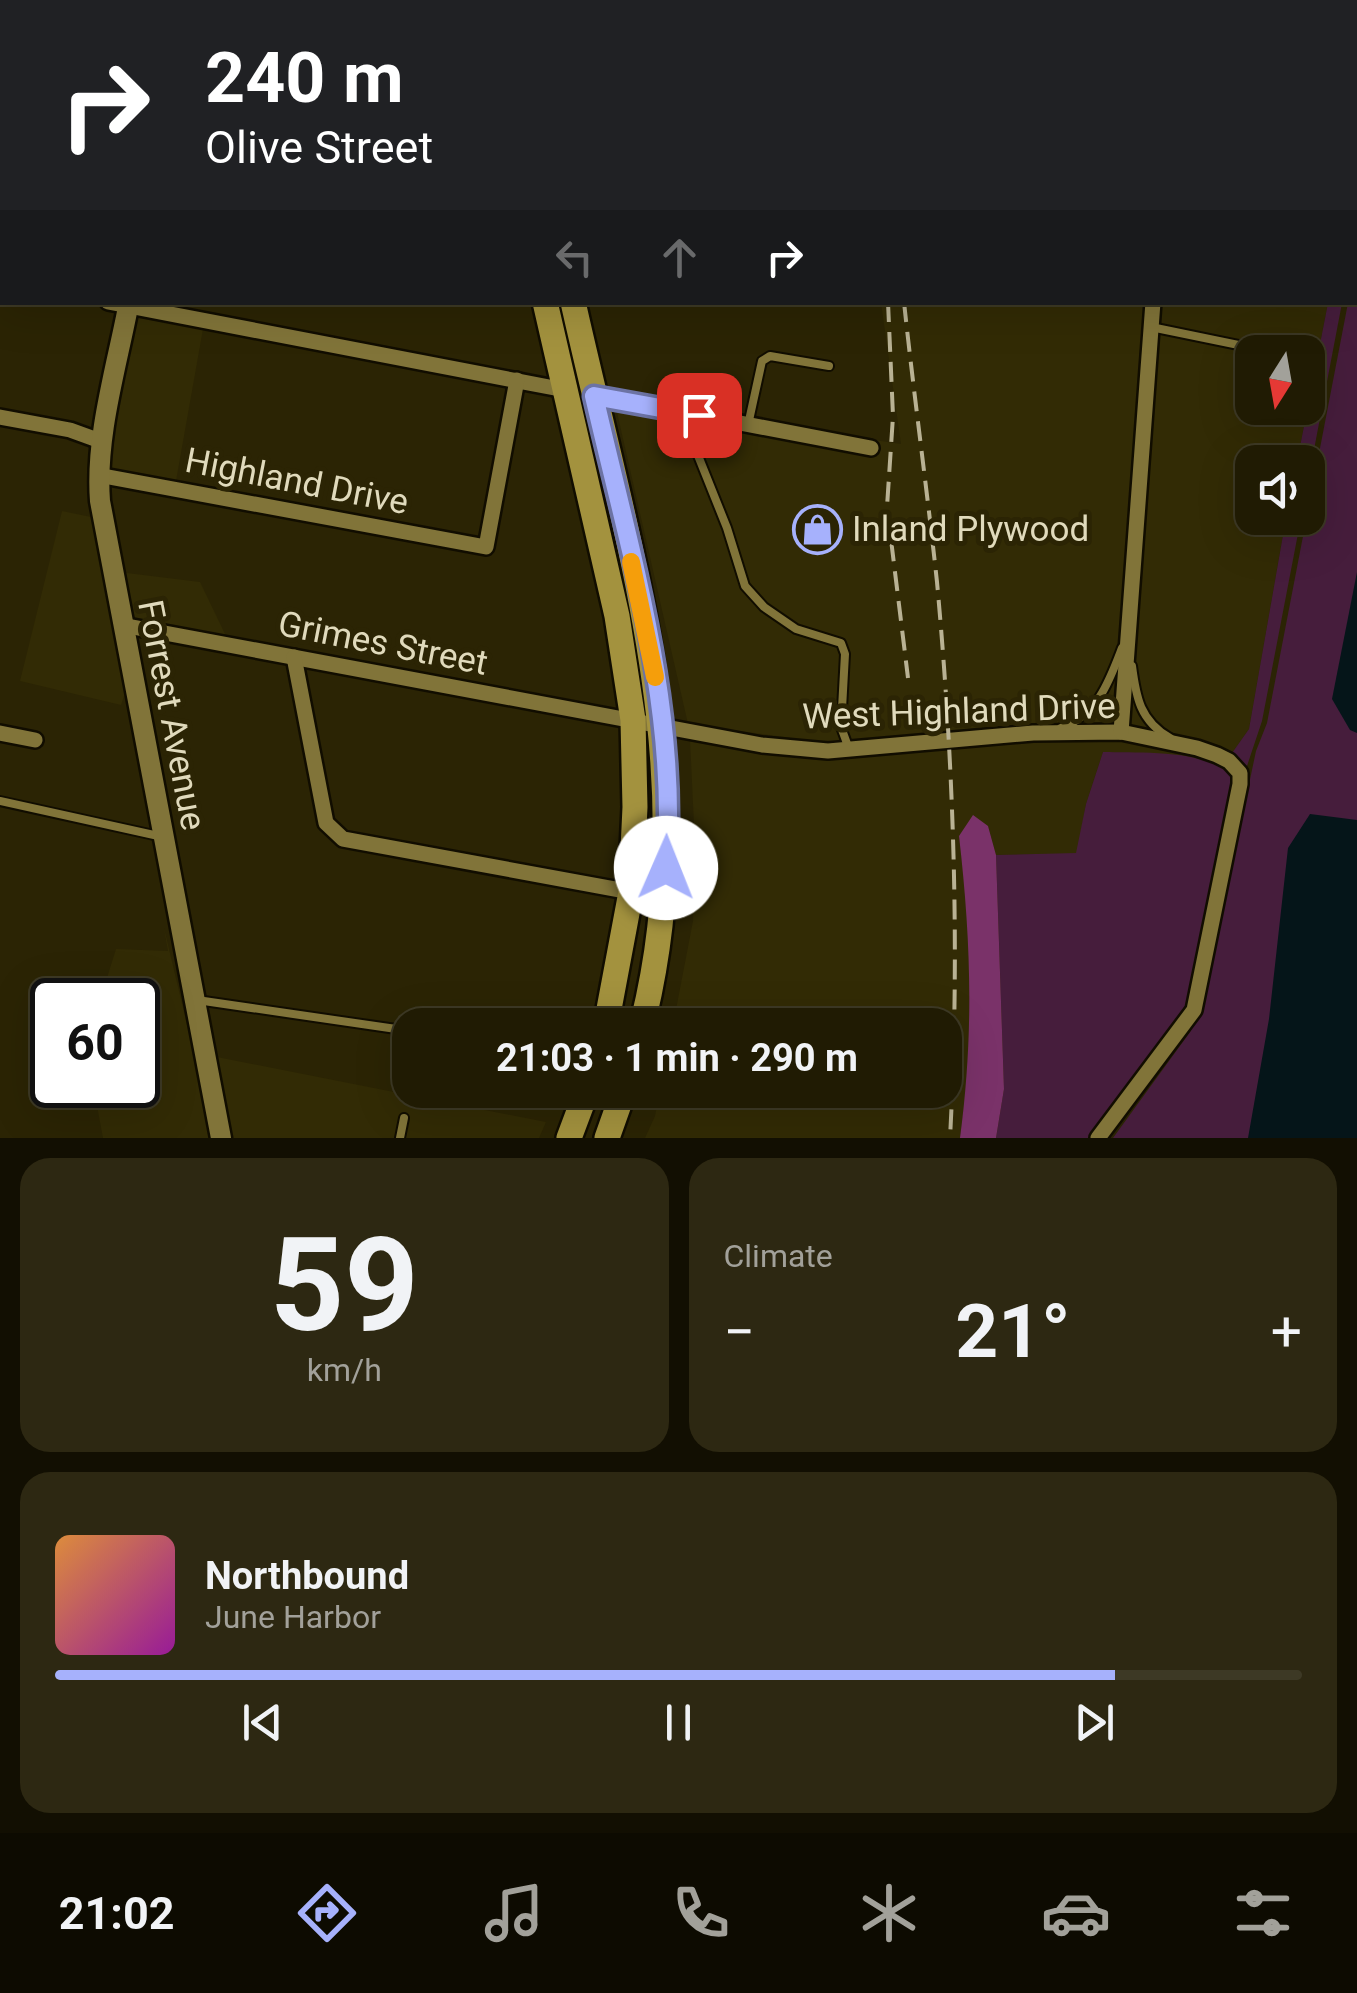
<!DOCTYPE html>
<html lang="en">
<head>
<meta charset="utf-8">
<style>
  :root { --surface:#201b03; --page:#2d2812; --text:#f1f3f6; --muted:#a2a19a; --line:#3d3925; --accent:#a6b1fc }
  body { margin:0; font-family:Roboto,sans-serif; background:var(--page); color:var(--text); height:100vh; display:flex; flex-direction:column; font-size:38px; white-space:nowrap }
  * { box-sizing:border-box; margin:0 }
  p { font-size:32px; color:var(--muted) }
  .icon { flex:none; width:55px; height:55px; fill:none; stroke:currentColor; stroke-width:2; stroke-linecap:round; stroke-linejoin:round }
  .map { position:relative; height:1138px; overflow:hidden }
  .side { display:flex; flex-direction:column; gap:20px; padding:20px; background:#120f02; flex:1 }
  .side>* { flex:none }
  .banner { position:absolute; left:0px; top:0px; width:1358px; height:305px; box-shadow:0 10px 40px #0002,0 0 0 2px var(--line); background:#202124; color:#fff; overflow:hidden }
  .needle { width:65px; rotate:191deg }
  .buttons { position:absolute; left:1235px; top:335px; display:grid; gap:20px }
  .buttons a { display:grid; place-items:center; width:90px; height:90px; border-radius:20px; background:var(--surface); box-shadow:0 10px 40px #0002,0 0 0 2px var(--line); font-size:50px }
  .speed { position:absolute; left:30px; top:978px; display:flex; gap:20px; font-size:50px; font-weight:700; text-align:center }
  .speed>* { display:grid; place-content:center; width:130px; height:130px; border-radius:50%; background:var(--surface); box-shadow:0 10px 40px #0002,0 0 0 2px var(--line); line-height:1 }
  .speed .limit { border:5px solid #111; border-radius:15px; background:#fff; color:#111 }
  .pin { position:absolute; display:grid; place-items:center; width:85px; height:85px; color:#fff; margin:-42px; border-radius:20px; box-shadow:0 5px 15px #0006 }
  .me { position:absolute; width:110px; margin:-55px; rotate:1deg; stroke-linejoin:round; filter:drop-shadow(0 0 8px #0008) }
  .turn { display:flex; align-items:center; gap:35px; height:210px; padding:0 40px; font-size:45px }
  .turn .icon { width:130px; height:130px; stroke-width:2.5 }
  .turn b { display:block; font-size:70px; line-height:85px }
  .lanes { display:flex; align-items:center; height:95px; padding:0 40px; background:#0003; justify-content:center; gap:50px; direction:ltr }
  .lanes .off { opacity:.35 }
  .big { font-size:75px; font-weight:700; line-height:1.1 }
  .side .tile { flex:1; display:flex; flex-direction:column; justify-content:center; gap:15px; min-width:0; padding:0 35px; border-radius:30px; background:var(--page) }
  .side .dial { align-items:center; gap:0 }
  .dial b { font-size:130px; line-height:1 }
  .song { display:flex; align-items:center; gap:30px }
  .cover { width:120px; height:120px; border-radius:15px; background:linear-gradient(135deg,hsl(30 70% 55%),hsl(300 70% 35%)) }
  .played { height:10px; border-radius:5px; background:linear-gradient(90deg,var(--accent) 85%,var(--line) 85%) }
  .keys { display:flex; justify-content:space-around; direction:ltr }
  .heat { display:flex; justify-content:space-between; align-items:center; font-size:55px; direction:ltr }
  .side .tiles { flex:1; display:grid; gap:20px; grid-template-columns:1fr 1fr }
  .tile:last-child { grid-column:span 2 }
  .trip { position:absolute; left:392px; top:1008px; width:570px; height:100px; border-radius:30px; background:var(--surface); box-shadow:0 10px 40px #0002,0 0 0 2px var(--line); font-weight:700; line-height:100px; text-align:center }
  .dock { display:flex; height:160px; justify-content:space-around; align-items:center; background:#0d0b01; color:var(--muted) }
  .dock .icon { width:70px; height:70px }
  .dock .current { color:var(--accent) }
  .dock b { font-size:45px; color:var(--text) }
  .map>svg:first-child { display:block }
  .built { fill:#322b05; fill-rule:evenodd }
  .green { fill:#461d3c }
  .forest { fill:#7a3269 }
  .water { fill:#051519 }
  .lines { fill:none; stroke-linecap:round; stroke-linejoin:round }
  .service-casing { stroke:#110d00; stroke-width:12 }
  .minor-casing { stroke:#110d00; stroke-width:20 }
  .tertiary-casing { stroke:#110d00; stroke-width:25 }
  .primary-casing { stroke:#110d00; stroke-width:30 }
  .service { stroke:#817439; stroke-width:8 }
  .minor { stroke:#817439; stroke-width:15 }
  .tertiary { stroke:#817439; stroke-width:20 }
  .primary { stroke:#a3923e; stroke-width:25 }
  .rail { stroke:#b9b294; stroke-width:4; stroke-dasharray:20 10; stroke-linecap:butt }
  .route-casing { stroke:#6c73a4; stroke-width:25 }
  .route { stroke:#a6b1fc; stroke-width:18 }
  .slow { stroke:#f59e0b; stroke-width:18 }
  .labels { text-anchor:middle; stroke-width:10; stroke-linejoin:round; paint-order:stroke }
  .street-label { font-size:35px; fill:#e0dabc; stroke:#2b2404 }
  .poi-label { font-size:35px; fill:#e0dabc; stroke:#2b2404; text-anchor:start }
</style>
</head>
<body>
<div class="map">
<svg width="1357" height="1138" viewBox="0 0 1357 1138">
  <rect width="100%" height="100%" fill="#2b2404"/>
  <g class="built">
    <polygon points="128,0 451,0 452,2 130,2"/>
    <polygon points="984,0 1357,0 1357,229 1355,2 984,2"/>
    <polygon points="881,303 1146,303 1114,724 1033,725 828,743 688,724 616,408 876,457 879,442 868,439 901,444"/>
    <path d="M1160 303H1328L1297 462H1252V518H1286L1249 729 1232 753 1199 740 1128 726ZM1252 352H1308V408H1252Z"/>
    <polygon points="134,315 203,329 176,481 106,468"/>
    <polygon points="62,511 96,518 114,631 127,687 121,705 20,681"/>
    <polygon points="119,572 200,582 226,636 128,618"/>
    <polygon points="690,740 828,759 1034,741 1120,740 1207,760 1103,752 1086,804 1077,854 996,855 988,826 959,835 970,928 969,1071 960,1138 645,1138 655,1116 660,1090 945,1090 945,1025 673,1025 693,921 694,825"/>
    <polygon points="164,928 214,1138 103,1138 93,1085 138,1085 138,1000 100,1000 116,949 168,951"/>
    <polygon points="212,1056 546,1122 539,1138 228,1138"/>
  </g>
  <g class="green">
    <polygon points="1357,256 1357,1138 1113,1138 1190,1032 1201,1011 1256,751 1267,723 1348,303 1355,302"/>
    <polygon points="1328,303 1342,303 1308,481 1308,462 1297,462"/>
    <polygon points="1286,518 1301,518 1262,721 1246,769 1232,753 1249,729"/>
    <path d="M1103 752C1139 753 1208 749 1233 776L1187 1007 1091 1138H996L1004 1089 996 855 1076 853 1086 804Z"/>
  </g>
  <path class="forest" d="M973 815 988 826 996 855 1004 1089 996 1138H960C974 1033 971 940 959 836Z"/>
  <g class="water">
    <polygon points="1357,572 1357,733 1350,730 1332,699"/>
    <polygon points="1310,814 1357,820 1357,1138 1248,1138 1269,1019 1288,848"/>
  </g>
  <g class="lines">
    <defs>
      <g id="service">
        <polyline points="165,0 166,2"/>
        <polyline points="1343,0 1357,2"/>
        <polyline points="1074,2 1079,2"/>
        <polyline points="1186,2 1195,0"/>
        <polyline points="1355,195 1357,195"/>
        <polyline points="1151,327 1273,352"/>
        <polyline points="699,415 693,443 727,528 745,586 764,607 796,629 841,643 845,654 841,727 849,749"/>
        <polyline points="748,425 762,361 770,356 829,366"/>
        <path d="M1132 666C1136 697 1140 721 1170 738"/>
        <path d="M1061 728C1098 714 1109 682 1122 648"/>
        <polyline points="0,801 163,837"/>
        <polyline points="197,1000 410,1031"/>
        <polyline points="400,1138 404,1118"/>
      </g>
      <g id="minor">
        <polyline points="606,2 607,0"/>
        <polyline points="977,2 977,0"/>
        <polyline points="0,56 2,57"/>
        <polyline points="0,282 2,283"/>
        <polyline points="108,302 565,390"/>
        <polyline points="594,395 871,448"/>
        <polyline points="0,417 70,430 103,442"/>
        <polyline points="98,475 486,547 517,380"/>
        <polyline points="122,625 762,745 828,751 1033,733 1121,732 1197,748 1217,755 1229,761 1240,773 1240,784 1194,1010 1098,1138"/>
        <polyline points="294,657 326,823 343,839 631,892"/>
        <polyline points="1121,732 1153,302"/>
        <polyline points="0,733 35,740"/>
      </g>
      <g id="tertiary">
        <polyline points="120,0 121,2"/>
        <path d="M129 302C117 366 95 436 100 501L221 1138"/>
      </g>
      <g id="primary">
        <polyline points="477,0 478,2"/>
        <polyline points="504,0 505,2"/>
        <polyline points="545,302 617,616 633,720 635,807 631,892 606,1025"/>
        <path d="M573 302C627 544 705 777 642 1025"/>
        <polyline points="569,1138 587,1090"/>
        <polyline points="607,1138 624,1090"/>
      </g>
    </defs>
    <use href="#service" class="service-casing"/>
    <use href="#minor" class="minor-casing"/>
    <use href="#tertiary" class="tertiary-casing"/>
    <use href="#primary" class="primary-casing"/>
    <use href="#service" class="service"/>
    <use href="#minor" class="minor"/>
    <use href="#tertiary" class="tertiary"/>
    <use href="#primary" class="primary"/>
    <g class="rail">
      <polyline points="861,0 862,2"/>
      <polyline points="888,302 893,416 887,507 908,678"/>
      <path d="M904 302C914 396 927 489 937 582 954 767 960 953 950 1138"/>
    </g>
  </g>
  <g class="lines">
    <defs>
      <path id="route" d="M666 868C679 709 629 549 594 396L699 415"/>
    </defs>
    <use href="#route" class="route-casing"/>
    <use href="#route" class="route"/>
    <polyline class="slow" points="631,562 655,677"/>
  </g>
  <defs>
    <symbol id="shop-ring" viewBox="-11 -11 22 22"><circle r="9.5" fill="#2b2404" stroke="#a6b1fc" stroke-width="1.5"/><path d="M-5-2.5h2.3a2.7 3.5 0 0 1 5.4 0H5L5.5 6h-11ZM-1.5-2.5h3a1.5 2.3 0 0 0-3 0Z" fill="#a6b1fc"/></symbol>
  </defs>
  <g fill-rule="evenodd">
    <use href="#shop-ring" x="790" y="502" width="55" height="55"/>
  </g>
  <g class="labels">
    <g class="street-label">
      <text transform="translate(297 481) rotate(11)" y="12">Highland Drive</text>
      <text transform="translate(383 643) rotate(11)" y="12">Grimes Street</text>
      <text transform="translate(959 711) rotate(-2)" y="12">West Highland Drive</text>
      <text transform="translate(172 715) rotate(79)" y="12">Forrest Avenue</text>
    </g>
    <g class="poi-label">
      <text x="852" y="541">Inland Plywood</text>
    </g>
  </g>
</svg>
<div class="buttons">
<a><svg class="needle" viewBox="-14 -14 28 28"><path d="M0-13l5 13h-10z" fill="#e53935"/><path d="M0 13l5-13h-10z" fill="#a2a19a"/></svg></a>
<a><svg class="icon" aria-label="sound" viewBox="0 0 24 24"><path d="M4 9h4l5-4v14l-5-4H4zM17 9q2 3 0 6"/></svg></a>
</div>
<div class="speed"><div class="limit">60</div></div>
<div class="pin" style="left:699px;top:415px;background:#d93025"><svg class="icon" aria-label="arrive" viewBox="0 0 24 24"><path d="M6 21V4h12l-3 4 3 4H6"/></svg></div>
<svg class="me" style="left:666px;top:868px" viewBox="-20 -20 40 40"><circle r="19" fill="#fff"/><path d="M0-13L10 11 0 6-10 11z" fill="#a6b1fc"/></svg>
<div class="trip">21:03 · 1 min · 290 m</div>
<div class="banner">
<div class="turn"><svg class="icon" aria-label="right" viewBox="0 0 24 24"><path d="M7 20v-9h11M14 6l5 5-5 5"/></svg><div><b>240 m</b>Olive Street</div></div>
<div class="lanes"><svg class="icon off" aria-label="left" viewBox="0 0 24 24"><path d="M17 20v-9H6M10 6l-5 5 5 5"/></svg><svg class="icon off" aria-label="ahead" viewBox="0 0 24 24"><path d="M12 20V5M6 11l6-6 6 6"/></svg><svg class="icon" aria-label="right" viewBox="0 0 24 24"><path d="M7 20v-9h11M14 6l5 5-5 5"/></svg></div>
</div>
</div>
<section class="side">
<div class="tiles">
<div class="tile dial"><b>59</b><p>km/h</p></div>
<div class="tile"><p>Climate</p>
<div class="heat"><a>−</a><b class="big">21°</b><a>+</a></div>
</div>
<div class="tile">
<div class="song"><i class="cover"></i><div><b>Northbound</b><p>June Harbor</p></div></div>
<div class="played"></div>
<div class="keys"><svg class="icon" aria-label="previous" viewBox="0 0 24 24"><path d="M18 5L8 12l10 7zM5 5v14"/></svg><svg class="icon" aria-label="pause" viewBox="0 0 24 24"><path d="M8 5v14M16 5v14"/></svg><svg class="icon" aria-label="next" viewBox="0 0 24 24"><path d="M6 5l10 7-10 7zM19 5v14"/></svg></div>
</div>
</div>
</section>
<nav class="dock">
<b>21:02</b>
<svg class="icon current" aria-label="directions" viewBox="0 0 24 24"><path d="M12 3l9 9-9 9-9-9zM9 14v-3h6M13 9l2 2-2 2"/></svg>
<svg class="icon" aria-label="music" viewBox="0 0 24 24"><path d="M9 18V5l10-2v13"/><circle cx="6" cy="18" r="3"/><circle cx="16" cy="16" r="3"/></svg>
<svg class="icon" aria-label="phone" viewBox="0 0 24 24"><path d="M5 4h4l2 5-3 2q2 4 5 5l2-3 5 2v4C11 20 4 13 5 4z"/></svg>
<svg class="icon" aria-label="climate" viewBox="0 0 24 24"><path d="M12 3v18M4 7l16 10M4 17L20 7"/></svg>
<svg class="icon" aria-label="car" viewBox="0 0 24 24"><path d="M5 17H2v-5l4-1 3-4h7l3 4 3 1v5h-3M9 17h6M6 11h13"/><circle cx="7" cy="17" r="2"/><circle cx="17" cy="17" r="2"/></svg>
<svg class="icon" aria-label="filters" viewBox="0 0 24 24"><path d="M4 7h16M4 17h16"/><circle cx="9" cy="7" r="2"/><circle cx="15" cy="17" r="2"/></svg>
</nav>
</body>
</html>
